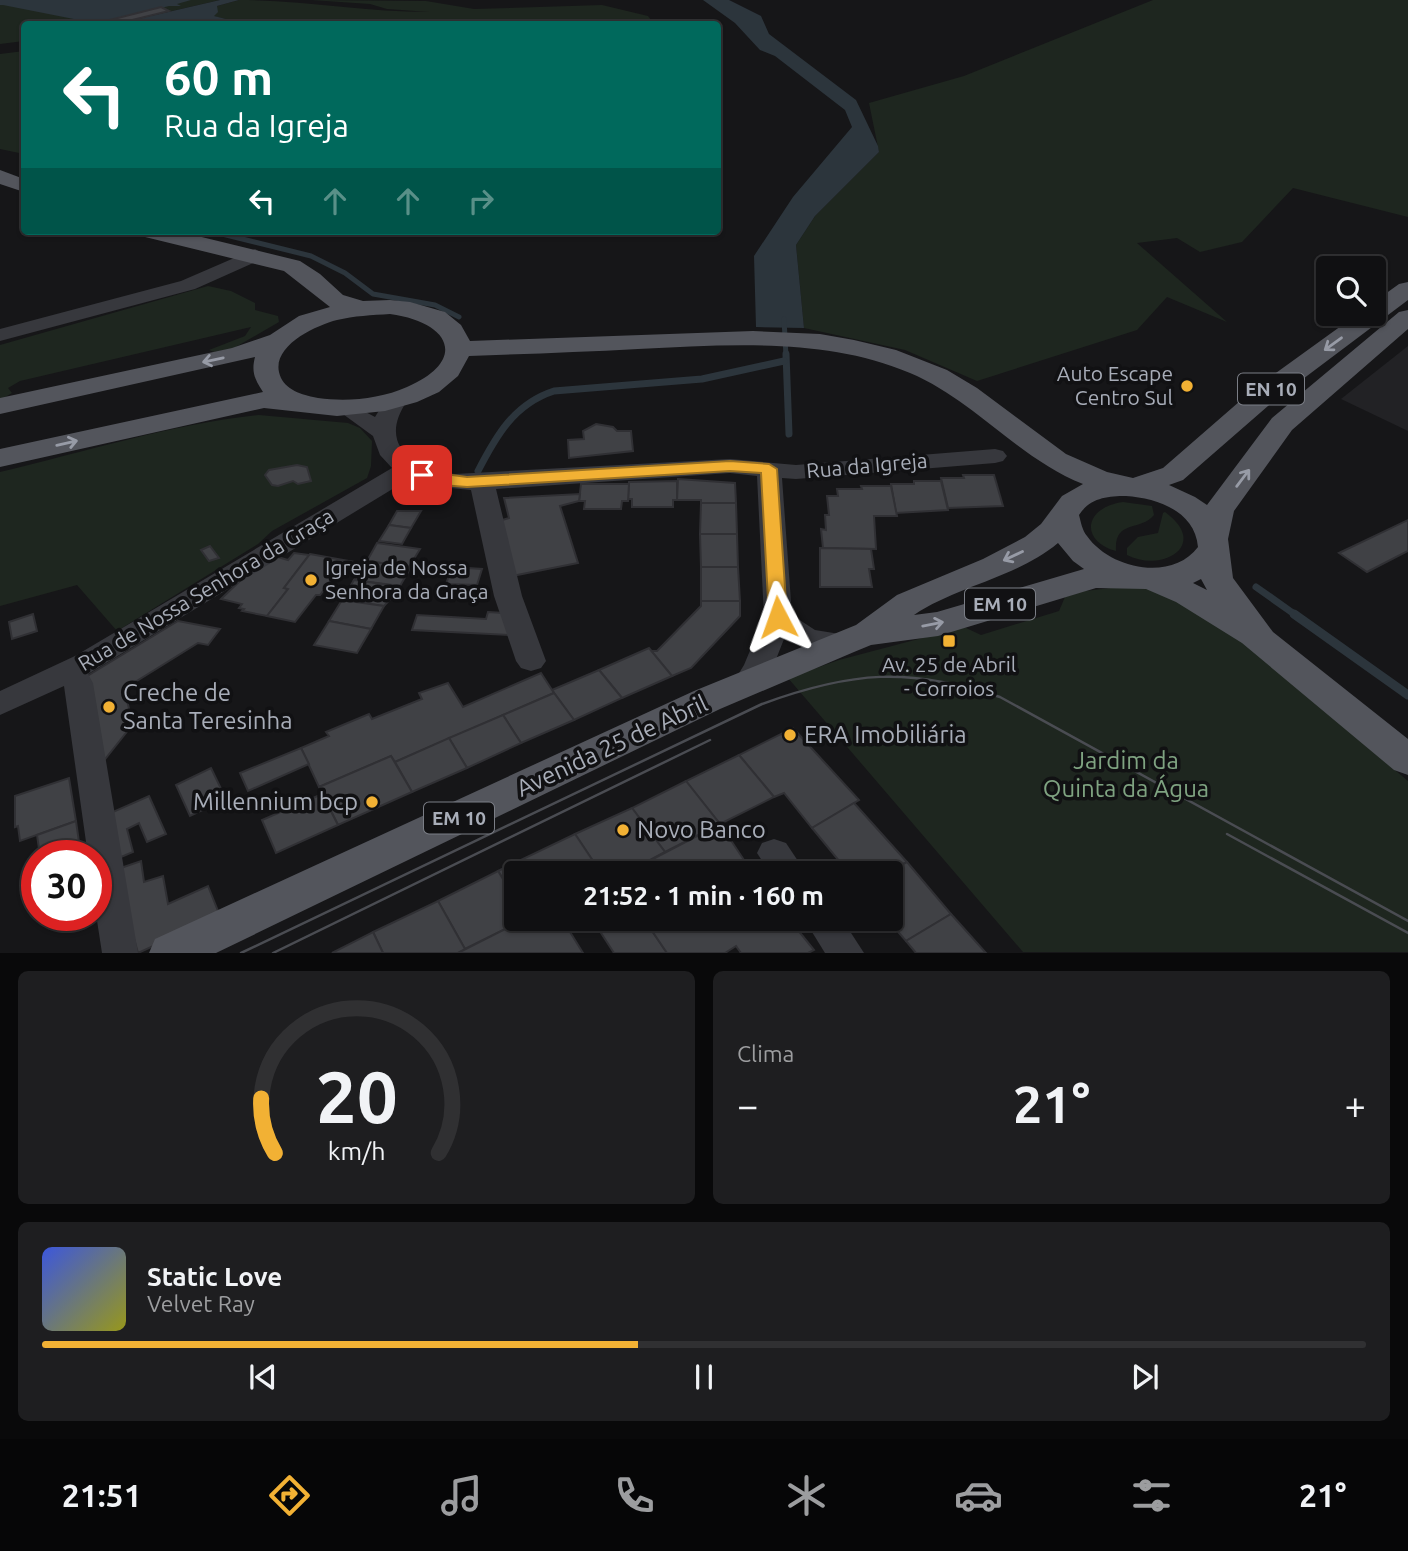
<!DOCTYPE html>
<html lang="pt">
<head>
<meta charset="utf-8">
<style>
  :root { --surface:#101012; --page:#1e1e20; --text:#f1f3f6; --muted:#9c9d9f; --line:#303032; --accent:#f2b134 }
  body { margin:0; font-family:Ubuntu,sans-serif; background:var(--page); color:var(--text); height:100vh; display:flex; flex-direction:column; font-size:26px; white-space:nowrap }
  * { box-sizing:border-box; margin:0 }
  p { font-size:23px; color:var(--muted) }
  .icon { flex:none; width:38px; height:38px; fill:none; stroke:currentColor; stroke-width:2; stroke-linecap:round; stroke-linejoin:round }
  .map { position:relative; height:953px; overflow:hidden }
  .side { display:flex; flex-direction:column; gap:18px; padding:18px; background:#09090a; flex:1 }
  .side>* { flex:none }
  .hud { position:absolute; left:21px; top:21px; width:700px; height:214px; border-radius:7px; box-shadow:0 2px 5px #0004,0 0 0 2px var(--line); background:#00695c; color:#fff; overflow:hidden }
  .tools { position:absolute; left:1316px; top:256px; display:grid; gap:14px }
  .tools a { display:grid; place-items:center; width:70px; height:70px; border-radius:7px; background:var(--surface); box-shadow:0 2px 5px #0004,0 0 0 2px var(--line); font-size:35px }
  .speed { position:absolute; left:21px; top:840px; display:flex; gap:14px; font-size:35px; font-weight:700; text-align:center }
  .speed>* { display:grid; place-content:center; width:91px; height:91px; border-radius:50%; background:var(--surface); box-shadow:0 2px 5px #0004,0 0 0 2px var(--line); line-height:1 }
  .speed .limit { border:10px solid #d22; background:#fff; color:#111 }
  .pin { position:absolute; display:grid; place-items:center; width:60px; height:60px; color:#fff; margin:-30px; border-radius:14px; box-shadow:0 4px 10px #0006 }
  .me { position:absolute; width:77px; margin:-38px; rotate:356deg; stroke-linejoin:round; filter:drop-shadow(0 0 5px #0008) }
  .turn { display:flex; align-items:center; gap:24px; height:147px; padding:0 28px; font-size:32px }
  .turn .icon { width:91px; height:91px; stroke-width:2.5 }
  .turn b { display:block; font-size:49px; line-height:60px }
  .lanes { display:flex; align-items:center; height:66px; padding:0 28px; background:#0003; justify-content:center; gap:35px; direction:ltr }
  .lanes .off { opacity:.35 }
  .big { font-size:52px; font-weight:700; line-height:1.1 }
  .side .card { flex:1; display:flex; flex-direction:column; justify-content:center; gap:10px; min-width:0; padding:0 24px; border-radius:10px; background:var(--page) }
  .side .dial { align-items:center; gap:0 }
  .dial svg { height:182px; overflow:visible; fill:none; stroke:var(--line); stroke-width:7; stroke-linecap:round; text-anchor:middle }
  .dial text { fill:var(--text); stroke:none }
  .song { display:flex; align-items:center; gap:21px }
  .cover { width:84px; height:84px; border-radius:10px; background:linear-gradient(135deg,hsl(230 70% 55%),hsl(60 70% 35%)) }
  .played { height:7px; border-radius:4px; background:linear-gradient(90deg,var(--accent) 45%,var(--line) 45%) }
  .keys { display:flex; justify-content:space-around; direction:ltr }
  .heat { display:flex; justify-content:space-between; align-items:center; font-size:38px; direction:ltr }
  .side .tiles { flex:1; display:grid; gap:18px; grid-template-columns:1fr 1fr }
  .card:last-child { grid-column:span 2 }
  .trip { position:absolute; left:504px; top:861px; width:399px; height:70px; border-radius:7px; background:var(--surface); box-shadow:0 2px 5px #0004,0 0 0 2px var(--line); font-weight:700; line-height:70px; text-align:center }
  .tabs { display:flex; height:112px; justify-content:space-around; align-items:center; background:#060607; color:var(--muted) }
  .tabs .icon { width:49px; height:49px }
  .tabs .selected { color:var(--accent) }
  .tabs b { font-size:32px; color:var(--text) }
  .map>svg:first-child { display:block }
  .built { fill:#222225 }
  .green { fill:#1e261f }
  .water { fill:#2c353c }
  .lines { fill:none; stroke-linecap:round; stroke-linejoin:round }
  .stream-far2 { stroke:#2c353c; stroke-width:5 }
  .stream-far1 { stroke:#2c353c; stroke-width:7 }
  .stream { stroke:#2c353c; stroke-width:9 }
  .building { fill:#404145; stroke:#303034; stroke-width:2 }
  .minor { fill:#37383d; fill-rule:evenodd }
  .major { fill:#53555c; fill-rule:evenodd }
  .tram { stroke:#4a4c52; stroke-width:2.5 }
  .oneway { stroke:#979ba6 }
  .route { fill:#f2b134; stroke:#9d7322; stroke-width:2 }
  .poi-dot { fill:#f2b134; stroke:#111113; stroke-width:2.5 }
  .labels { text-anchor:middle; stroke-width:7; stroke-linejoin:round; paint-order:stroke }
  .shield { fill:#111113; stroke:#7b7e86; stroke-width:2 }
  .shield-label { font-size:19px; font-weight:bold; fill:#a8adb8 }
  .poi-label { font-size:21px; fill:#a8adb8; stroke:#111113; text-anchor:end }
  .street-label { font-size:21px; fill:#a8adb8; stroke:#111113 }
  .near-poi-label { font-size:24px; fill:#a8adb8; stroke:#111113; text-anchor:start }
  .near-street-label { font-size:24px; fill:#a8adb8; stroke:#111113 }
  .near-park-label { font-size:24px; fill:#7fa381; stroke:#111113 }
</style>
</head>
<body>
<div class="map">
<svg width="1408" height="953" viewBox="0 0 1408 953">
  <rect width="100%" height="100%" fill="#161618"/>
  <polygon class="built" points="1408,346 1408,431 1341,399"/>
  <g class="green">
    <polygon points="0,0 220,0 116,24 24,24 24,41 0,44"/>
    <path d="M239 0C303 0 365 12 429 12L387 9 370 4 311 0 426 1 474 9 602 5 648 16 654 24H246L213 16 217 6Z"/>
    <polygon points="1153,0 1408,0 1408,217 1293,188 1242,242 1200,252 1177,238 1137,243 1227,322 1167,297 1137,330 977,381 905,350 804,328 796,245 815,216 879,152 869,103 964,76"/>
    <polygon points="24,51 24,154 0,149 0,54"/>
    <polygon points="208,286 231,291 255,303 255,310 278,316 279,322 234,348 214,352 209,350 245,336 251,327 20,381 8,388 12,393 0,400 0,345"/>
    <path d="M259 415 348 423 360 428 372 441 371 466 367 478 272 531 258 544 117 631 77 585 0 606V472C85 452 172 424 259 415Z"/>
    <path d="M1123 502 1152 506 1154 515C1140 532 1114 519 1116 551 1081 542 1082 508 1123 502Z"/>
    <path d="M1165 512C1211 546 1161 573 1127 555V548L1138 537 1158 533 1163 513Z"/>
    <polygon points="1127,586 1164,591 1209,614 1408,781 1408,952 1023,952 788,678 839,660 964,627 981,635 1059,611 1065,597 1085,591"/>
  </g>
  <g class="water">
    <polygon points="0,0 191,0 177,4 181,6 169,6 109,21 104,19 89,22 3,5 0,5"/>
    <polygon points="220,0 239,0 217,6 218,12 214,16 246,24 116,24"/>
    <polygon points="703,0 729,0 761,16 769,34 856,100 878,146 879,152 815,216 796,245 804,328 756,327 754,256 793,197 852,127 845,110 775,56 760,50 735,23"/>
  </g>
  <g class="lines">
    <g class="stream-far2">
      <polyline points="210,231 311,256 345,273 373,294 435,305 459,317"/>
      <polyline points="784,319 786,356"/>
    </g>
    <g class="stream-far1">
      <polyline points="786,354 789,434"/>
      <path d="M478 471C496 436 514 404 554 391L702 379 784 361"/>
      <polyline points="1256,587 1297,616"/>
    </g>
    <polyline class="stream" points="1294,614 1408,695"/>
  </g>
  <g class="building">
    <polygon points="161,7 169,11 116,24 94,24"/>
    <polygon points="596,424 613,427 617,431 631,431 633,451 569,458 568,440 584,439 583,431"/>
    <polygon points="297,465 307,467 311,481 298,484 293,481 278,486 272,485 265,475 269,470"/>
    <polygon points="963,475 994,475 1003,506 948,508 941,478 964,478"/>
    <polygon points="678,479 735,483 736,503 701,503 701,500 677,500"/>
    <polygon points="677,481 677,500 673,500 673,507 632,507 632,499 628,499 629,482"/>
    <polygon points="914,481 941,481 948,510 896,513 891,484 914,484"/>
    <polygon points="581,484 629,484 628,501 622,501 621,509 584,509 585,501 579,501"/>
    <polygon points="861,486 891,486 897,516 874,516 876,549 823,548 821,529 826,530 825,515 829,515 827,496 838,496 837,489 862,489"/>
    <polygon points="580,494 579,501 560,506 578,563 512,576 499,521 509,518 504,498"/>
    <polygon points="701,503 736,503 737,534 700,534"/>
    <polygon points="397,511 421,511 411,528 389,525"/>
    <polygon points="1408,520 1408,551 1367,572 1339,553"/>
    <polygon points="389,525 411,528 402,544 379,541"/>
    <polygon points="700,534 737,534 738,567 701,567"/>
    <polygon points="377,543 420,549 409,567 367,561"/>
    <polygon points="210,546 219,558 209,561 201,550"/>
    <polygon points="820,548 871,549 874,569 869,569 872,587 820,587"/>
    <polygon points="294,553 309,555 284,588 288,589 267,616 242,611 244,609 239,608 242,604 221,599 242,579 278,557 288,560"/>
    <polygon points="310,554 354,562 347,571 339,570 320,595 316,595 295,622 267,616 288,589 284,588"/>
    <polygon points="367,561 409,567 411,567 400,586 354,580"/>
    <polygon points="452,567 482,569 477,585 446,584"/>
    <polygon points="701,567 738,567 740,601 701,601"/>
    <polygon points="354,580 396,586 392,592 396,593 384,606 342,600"/>
    <polygon points="342,600 384,606 371,629 329,621"/>
    <polygon points="701,601 740,601 740,616 691,668 672,676 651,651 657,651 701,606"/>
    <polygon points="488,612 504,613 509,635 412,630 417,615 486,619"/>
    <polygon points="33,614 37,631 12,639 9,622"/>
    <polygon points="178,621 220,629 208,645 198,643 124,689 133,724 102,763 84,678"/>
    <polygon points="329,621 371,629 357,653 314,645"/>
    <polygon points="649,648 672,676 622,698 599,670"/>
    <polygon points="599,670 622,698 574,720 552,690"/>
    <polygon points="541,673 554,693 395,762 391,756 319,787 301,748 329,736 326,732 369,714 372,719 422,699 419,693 448,683 463,707"/>
    <polygon points="554,693 574,720 521,743 503,715"/>
    <polygon points="503,715 521,743 467,768 449,738"/>
    <polygon points="793,728 859,800 812,828 784,793 774,797 739,755"/>
    <polygon points="449,738 467,768 412,792 395,762"/>
    <polygon points="301,748 309,764 248,791 240,773"/>
    <polygon points="739,755 774,797 720,824 686,781"/>
    <polygon points="391,756 412,792 338,825 319,787"/>
    <polygon points="211,768 226,799 190,816 176,785"/>
    <polygon points="69,778 76,821 20,841 18,826 15,827 15,796"/>
    <polygon points="686,781 720,824 665,852 632,808"/>
    <polygon points="322,794 338,825 276,853 262,820"/>
    <polygon points="149,796 166,834 147,842 139,823 127,829 133,852 114,860 106,815"/>
    <polygon points="854,803 907,862 886,873 849,873 812,828"/>
    <polygon points="632,808 665,852 626,873 601,873 575,834"/>
    <polygon points="76,821 81,856 40,856 37,835"/>
    <polygon points="720,824 746,863 726,873 626,873"/>
    <polygon points="575,834 601,873 516,873 516,900 498,871"/>
    <polygon points="141,861 144,882 163,876 168,904 208,886 220,916 138,953 115,870"/>
    <polygon points="907,862 951,914 906,941 887,919 891,919 891,873 886,873"/>
    <polygon points="746,863 754,873 726,873"/>
    <polygon points="498,871 516,900 516,919 525,919 465,949 438,901"/>
    <polygon points="438,901 465,949 458,953 383,953 373,932"/>
    <polygon points="951,914 986,953 916,953 906,941"/>
    <polygon points="67,915 96,915 101,919 67,931"/>
    <polygon points="525,919 562,919 583,953 458,953"/>
    <polygon points="592,919 644,919 667,953 614,953"/>
    <polygon points="644,919 789,919 814,950 808,953 741,953 736,946 725,953 667,953"/>
    <polygon points="373,932 383,953 332,953"/>
  </g>
  <g class="lines">
    <g class="minor">
      <polygon points="255,249 265,255 262,259 195,289 0,341 0,329 181,281"/>
      <path d="M396 394 404 396 407 401C377 445 413 469 455 474L730 459 796 465 995 449 1003 451 1007 456 1003 461 995 463 796 479 782 478 792 615 815 630 852 636 856 643 852 650C831 656 803 650 784 639L773 667 758 691 748 694 738 691 733 683 744 665 764 617 757 476 730 473 496 489 522 596 546 661 541 668 531 671 521 668 516 661 494 596 471 490 440 487 409 479 88 674 93 683 138 953H102L96 914V856H88L64 686 0 715V691L75 656 392 468 380 455 373 436 336 409 339 404 347 402 375 417 388 396Z"/>
      <polygon points="774,839 786,843 806,873 770,873 757,853 762,843"/>
      <polygon points="804,919 842,919 864,953 825,953"/>
    </g>
    <g class="major">
      <polygon points="0,170 24,179 24,192 0,184"/>
      <path d="M138 231H177L300 261 320 274 343 295 363 301 390 300 410 302 445 312 461 325 470 341 753 331 820 334 854 340 896 350 947 370 977 388 1066 454 1107 472 1133 478 1163 468 1255 388 1359 313H1374V302L1399 284 1408 282V300L1275 400 1183 480 1169 485 1195 497 1207 505 1272 418 1399 312 1408 310V329L1292 430 1234 511 1228 539 1233 578 1273 632 1408 739V775L1394 770 1242 643 1176 602 1146 589 1096 588 938 636 871 645 854 652 720 709 216 953H149L155 939 694 691 856 625 897 595 983 559 1025 537 1041 524 1062 496 1083 484C1018 458 974 400 910 373 825 337 728 345 638 349 582 352 525 354 469 356L458 376 439 392 417 402 385 411 337 416 264 408 0 467V449L263 392C255 380 251 372 255 357L0 414V398L232 348 270 335 299 316 330 307 284 271 141 236ZM390 314C450 322 469 360 407 387 380 399 347 402 318 398 306 396 287 391 281 378 267 348 314 326 337 320 354 316 372 315 390 314ZM1126 496C1157 498 1195 511 1198 547 1172 582 1110 569 1087 536 1082 530 1081 522 1079 515 1090 498 1107 496 1126 496ZM1058 543 1073 561 1084 569 937 612 914 615C959 585 1016 578 1058 543ZM1201 579 1207 590 1193 583Z"/>
    </g>
    <g class="tram">
      <polyline points="1227,834 1408,933"/>
      <path d="M241 953 762 704C852 671 908 667 1000 697L1408 921"/>
      <polyline points="273,953 710,740"/>
    </g>
  </g>
  <defs><path id="oneway-shaft" d="M-6 0H5M1.5-3L5.5 0L1.5 3" fill="none" stroke-width="1.6" stroke-linecap="round" stroke-linejoin="round" transform="scale(1.75)"/></defs>
  <g class="oneway">
    <use href="#oneway-shaft" transform="translate(1333 344) rotate(144)"/>
    <use href="#oneway-shaft" transform="translate(213 360) rotate(168)"/>
    <use href="#oneway-shaft" transform="translate(67 443) rotate(-13)"/>
    <use href="#oneway-shaft" transform="translate(1243 478) rotate(-53)"/>
    <use href="#oneway-shaft" transform="translate(1013 556) rotate(155)"/>
    <use href="#oneway-shaft" transform="translate(933 624) rotate(-11)"/>
  </g>
  <polygon class="route" points="730,461 769,464 777,469 787,617 784,621 772,621 769,617 761,473 730,471 467,487 441,485 417,479 414,475 422,471 467,477"/>
  <g class="poi-dot">
    <circle cx="1187" cy="386" r="7"/>
    <circle cx="311" cy="580" r="7"/>
    <rect x="942" y="634" width="14" height="14" rx="3.5"/>
    <circle cx="109" cy="707" r="7"/>
    <circle cx="790" cy="735" r="7"/>
    <circle cx="372" cy="802" r="7"/>
    <circle cx="623" cy="830" r="7"/>
  </g>
  <g class="labels">
    <g class="shield">
      <rect x="1238" y="373.5" width="66" height="31" rx="5"/>
      <rect x="965" y="588.5" width="70" height="31" rx="5"/>
      <rect x="424" y="802.5" width="70" height="31" rx="5"/>
    </g>
    <g class="shield-label">
      <text x="1271" y="396">EN 10</text>
      <text x="1000" y="611">EM 10</text>
      <text x="459" y="825">EM 10</text>
    </g>
    <g class="poi-label">
      <text x="1173" y="381">Auto Escape<tspan x="1173" dy="24">Centro Sul</tspan></text>
      <text x="325" y="575" text-anchor="start">Igreja de Nossa<tspan x="325" dy="24">Senhora da Graça</tspan></text>
      <text x="949" y="672" text-anchor="middle">Av. 25 de Abril<tspan x="949" dy="24">- Corroios</tspan></text>
    </g>
    <g class="street-label">
      <text transform="translate(867 466) rotate(-5)" y="7">Rua da Igreja</text>
      <text transform="translate(206 590) rotate(-31)" y="7">Rua de Nossa Senhora da Graça</text>
    </g>
    <g class="near-poi-label">
      <text x="123" y="701">Creche de<tspan x="123" dy="28">Santa Teresinha</tspan></text>
      <text x="804" y="743">ERA Imobiliária</text>
      <text x="358" y="810" text-anchor="end">Millennium bcp</text>
      <text x="637" y="838">Novo Banco</text>
    </g>
    <g class="near-street-label">
      <text transform="translate(612 746) rotate(-25)" y="8">Avenida 25 de Abril</text>
    </g>
    <g class="near-park-label">
      <text x="1126" y="769">Jardim da<tspan x="1126" dy="28">Quinta da Água</tspan></text>
    </g>
  </g>
</svg>
<div class="tools">
<a><svg class="icon" aria-label="search" viewBox="0 0 24 24"><circle cx="10" cy="10" r="6"/><path d="M15 15l6 6"/></svg></a>
</div>
<div class="speed"><div class="limit">30</div></div>
<div class="pin" style="left:422px;top:475px;background:#d93025"><svg class="icon" aria-label="arrive" viewBox="0 0 24 24"><path d="M6 21V4h12l-3 4 3 4H6"/></svg></div>
<svg class="me" style="left:778px;top:617px" viewBox="-20 -20 40 40"><path d="M0-17L14 15 0 8-14 15z" fill="#f2b134" stroke="#fff" stroke-width="4"/></svg>
<div class="trip">21:52 · 1 min · 160 m</div>
<div class="hud">
<div class="turn"><svg class="icon" aria-label="left" viewBox="0 0 24 24"><path d="M17 20v-9H6M10 6l-5 5 5 5"/></svg><div><b>60 m</b>Rua da Igreja</div></div>
<div class="lanes"><svg class="icon" aria-label="left" viewBox="0 0 24 24"><path d="M17 20v-9H6M10 6l-5 5 5 5"/></svg><svg class="icon off" aria-label="ahead" viewBox="0 0 24 24"><path d="M12 20V5M6 11l6-6 6 6"/></svg><svg class="icon off" aria-label="ahead" viewBox="0 0 24 24"><path d="M12 20V5M6 11l6-6 6 6"/></svg><svg class="icon off" aria-label="right" viewBox="0 0 24 24"><path d="M7 20v-9h11M14 6l5 5-5 5"/></svg></div>
</div>
</div>
<section class="side">
<div class="tiles">
<div class="card dial"><svg viewBox="0 0 100 80">
<path d="M14 69A42 42 0 1 1 86 69"/>
<path d="M14 69A42 42 0 0 1 8 45" stroke="#f2b134"/>
<text x="50" y="56" font-size="32" font-weight="700">20</text>
<text x="50" y="72" font-size="11">km/h</text>
</svg></div>
<div class="card"><p>Clima</p>
<div class="heat"><a>−</a><b class="big">21°</b><a>+</a></div>
</div>
<div class="card">
<div class="song"><i class="cover"></i><div><b>Static Love</b><p>Velvet Ray</p></div></div>
<div class="played"></div>
<div class="keys"><svg class="icon" aria-label="previous" viewBox="0 0 24 24"><path d="M18 5L8 12l10 7zM5 5v14"/></svg><svg class="icon" aria-label="pause" viewBox="0 0 24 24"><path d="M8 5v14M16 5v14"/></svg><svg class="icon" aria-label="next" viewBox="0 0 24 24"><path d="M6 5l10 7-10 7zM19 5v14"/></svg></div>
</div>
</div>
</section>
<nav class="tabs">
<b>21:51</b>
<svg class="icon selected" aria-label="directions" viewBox="0 0 24 24"><path d="M12 3l9 9-9 9-9-9zM9 14v-3h6M13 9l2 2-2 2"/></svg>
<svg class="icon" aria-label="music" viewBox="0 0 24 24"><path d="M9 18V5l10-2v13"/><circle cx="6" cy="18" r="3"/><circle cx="16" cy="16" r="3"/></svg>
<svg class="icon" aria-label="phone" viewBox="0 0 24 24"><path d="M5 4h4l2 5-3 2q2 4 5 5l2-3 5 2v4C11 20 4 13 5 4z"/></svg>
<svg class="icon" aria-label="climate" viewBox="0 0 24 24"><path d="M12 3v18M4 7l16 10M4 17L20 7"/></svg>
<svg class="icon" aria-label="car" viewBox="0 0 24 24"><path d="M5 17H2v-5l4-1 3-4h7l3 4 3 1v5h-3M9 17h6M6 11h13"/><circle cx="7" cy="17" r="2"/><circle cx="17" cy="17" r="2"/></svg>
<svg class="icon" aria-label="filters" viewBox="0 0 24 24"><path d="M4 7h16M4 17h16"/><circle cx="9" cy="7" r="2"/><circle cx="15" cy="17" r="2"/></svg>
<b>21°</b>
</nav>
</body>
</html>
